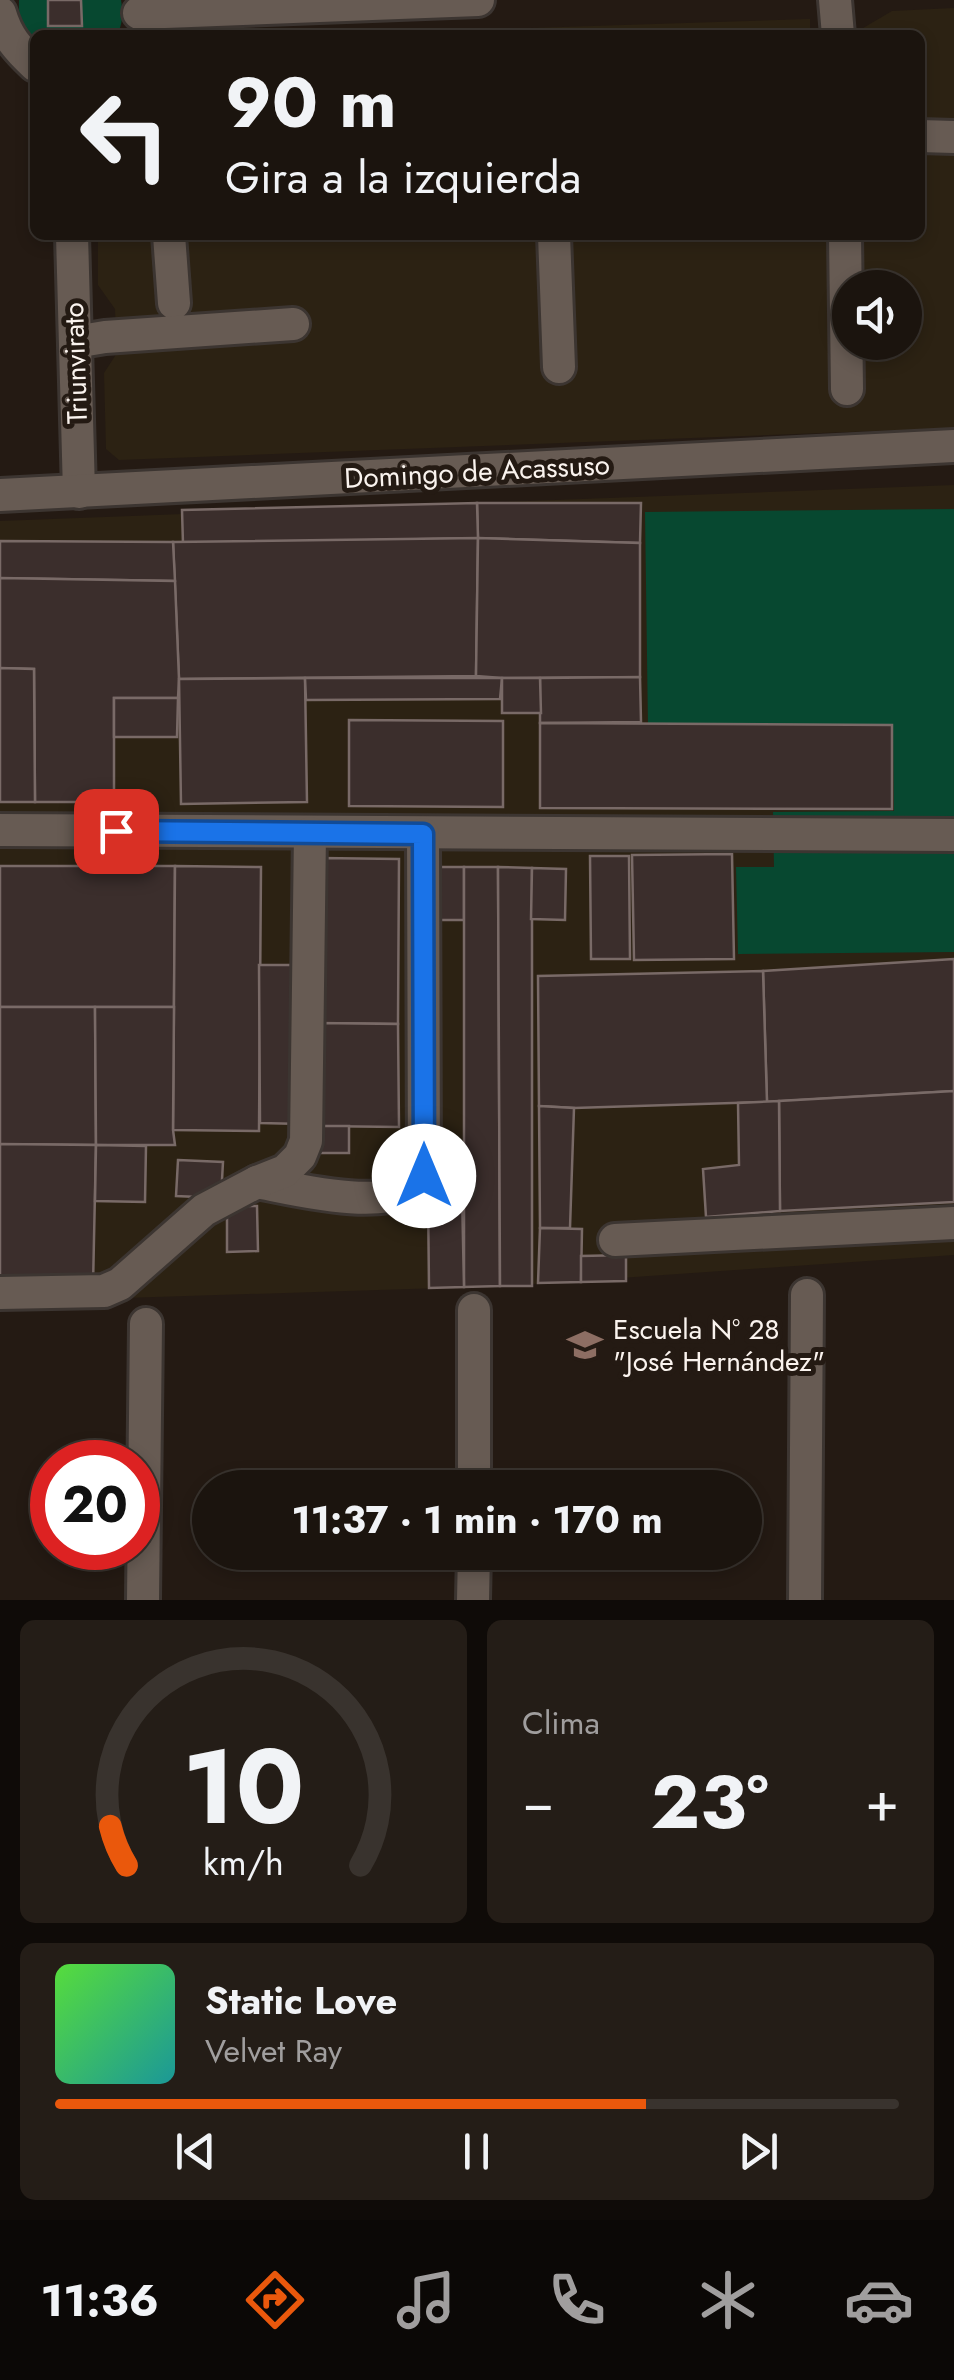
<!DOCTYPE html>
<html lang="es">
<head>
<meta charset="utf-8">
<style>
  :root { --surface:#1b140e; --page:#241d17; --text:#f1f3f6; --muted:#a09e9e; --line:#39332e; --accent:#ea580c }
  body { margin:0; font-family:Jost,sans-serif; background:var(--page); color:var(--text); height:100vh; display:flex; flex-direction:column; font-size:38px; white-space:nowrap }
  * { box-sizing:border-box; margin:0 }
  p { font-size:32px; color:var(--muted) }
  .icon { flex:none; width:55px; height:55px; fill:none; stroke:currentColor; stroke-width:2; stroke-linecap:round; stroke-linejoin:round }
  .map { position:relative; height:1600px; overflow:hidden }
  .details { display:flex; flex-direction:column; gap:20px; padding:20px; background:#0f0b08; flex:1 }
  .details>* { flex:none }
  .top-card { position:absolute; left:30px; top:30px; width:895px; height:210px; border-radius:15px; box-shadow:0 5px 15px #0003,0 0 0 2px var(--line); background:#1b140e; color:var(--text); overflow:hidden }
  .buttons { position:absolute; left:832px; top:270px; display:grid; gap:20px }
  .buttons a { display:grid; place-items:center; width:90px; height:90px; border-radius:50%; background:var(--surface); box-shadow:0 5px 15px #0003,0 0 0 2px var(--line); font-size:50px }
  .speed { position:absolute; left:30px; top:1440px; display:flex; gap:20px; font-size:50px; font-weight:700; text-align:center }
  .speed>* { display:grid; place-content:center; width:130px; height:130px; border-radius:50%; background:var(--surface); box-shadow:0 5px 15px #0003,0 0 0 2px var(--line); line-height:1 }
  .speed .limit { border:15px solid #d22; background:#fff; color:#111 }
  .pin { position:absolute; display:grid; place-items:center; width:85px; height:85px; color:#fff; margin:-42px; border-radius:20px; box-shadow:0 5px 15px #0006 }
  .me { position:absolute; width:110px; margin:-55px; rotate:0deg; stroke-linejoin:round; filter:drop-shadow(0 0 8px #0008) }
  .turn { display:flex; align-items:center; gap:35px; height:210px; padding:0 30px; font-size:45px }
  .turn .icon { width:130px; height:130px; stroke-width:2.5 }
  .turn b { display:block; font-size:70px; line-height:85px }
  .big { font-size:75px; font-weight:700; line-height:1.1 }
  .details .card { flex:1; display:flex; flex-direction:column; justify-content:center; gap:15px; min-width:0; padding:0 35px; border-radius:15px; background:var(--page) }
  .details .dial { align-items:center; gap:0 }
  .dial svg { height:260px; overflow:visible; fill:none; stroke:var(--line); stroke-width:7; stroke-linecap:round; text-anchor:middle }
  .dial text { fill:var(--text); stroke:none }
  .song { display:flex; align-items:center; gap:30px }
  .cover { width:120px; height:120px; border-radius:15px; background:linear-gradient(135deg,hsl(110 70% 55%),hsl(180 70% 35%)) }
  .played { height:10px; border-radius:5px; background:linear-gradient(90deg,var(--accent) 70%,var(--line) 70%) }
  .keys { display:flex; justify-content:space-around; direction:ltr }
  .heat { display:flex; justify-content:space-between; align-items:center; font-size:55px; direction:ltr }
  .details .tiles { flex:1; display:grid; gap:20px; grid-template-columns:1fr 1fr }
  .card:last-child { grid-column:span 2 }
  .trip { position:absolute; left:192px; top:1470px; width:570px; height:100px; border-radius:50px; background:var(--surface); box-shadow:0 5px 15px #0003,0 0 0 2px var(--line); font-weight:700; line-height:100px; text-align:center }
  .menu { display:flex; height:160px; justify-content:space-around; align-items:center; background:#0b0806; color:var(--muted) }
  .menu .icon { width:70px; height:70px }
  .menu .current { color:var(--accent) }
  .menu b { font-size:45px; color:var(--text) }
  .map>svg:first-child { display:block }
  .industrial { fill:#2c2213; fill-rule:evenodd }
  .green { fill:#074830 }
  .building { fill:#3b2e2c; stroke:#796a67; stroke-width:2.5 }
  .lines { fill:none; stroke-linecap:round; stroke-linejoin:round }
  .minor-casing { stroke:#3c3531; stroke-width:38 }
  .minor { stroke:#675b53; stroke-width:32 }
  .route-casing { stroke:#114b97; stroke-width:25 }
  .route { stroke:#1a73e8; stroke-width:18 }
  .labels { text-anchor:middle; stroke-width:10; stroke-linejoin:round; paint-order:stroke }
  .street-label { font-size:28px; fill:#faf3ee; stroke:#241a13 }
  .poi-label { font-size:28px; fill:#faf3ee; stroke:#241a13; text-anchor:start }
</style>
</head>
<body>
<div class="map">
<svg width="954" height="1600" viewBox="0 0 954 1600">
  <rect width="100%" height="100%" fill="#241a13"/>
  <g class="industrial">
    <path d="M954 8V428L119 460 106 449 104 373 117 353 115 309 98 285V235H920V35H838L853 34 892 11ZM850 288H905V342H850Z"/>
    <polygon points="810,19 810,35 313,35"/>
    <polygon points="954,485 954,1255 503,1286 0,1302 0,521"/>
  </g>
  <g class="green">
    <path d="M19 0H121C123 12 123 24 117 35H35V49C22 33 18 20 19 0Z"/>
    <polygon points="954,509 954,952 738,954 736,867 774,867 773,812 894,811 893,724 648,727 645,512"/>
  </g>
  <g class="building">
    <polygon points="48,0 81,0 82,26 48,26"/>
    <polygon points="477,503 641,503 640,543 478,538"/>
    <polygon points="477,503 478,538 183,544 182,510"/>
    <polygon points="478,538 476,676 179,679 173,542"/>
    <polygon points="478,538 640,543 640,677 502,678 476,676"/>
    <polygon points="0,541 173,542 175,581 0,578"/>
    <polygon points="0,578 175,581 179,679 178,698 114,698 114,802 35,802 34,669 0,668"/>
    <polygon points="0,668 34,669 35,802 0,802"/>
    <polygon points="640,677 641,722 540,723 540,678"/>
    <polygon points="305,678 307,802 181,804 179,679"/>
    <polygon points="305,678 502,678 500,699 306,700"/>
    <polygon points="502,678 540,678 541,713 502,713"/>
    <polygon points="114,698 178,698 177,737 114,737"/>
    <polygon points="349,720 503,721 503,807 349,806"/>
    <polygon points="540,723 892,725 892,809 540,808"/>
    <polygon points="732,854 734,959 634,960 632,855"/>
    <polygon points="590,856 629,856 630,959 591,959"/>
    <polygon points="320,858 399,859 398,1024 318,1023"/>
    <polygon points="0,866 175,866 174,1007 0,1007"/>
    <polygon points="175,866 261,867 259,1131 173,1130"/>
    <rect x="430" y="867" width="34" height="53"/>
    <polygon points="464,867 498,867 500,1286 464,1287"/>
    <polygon points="498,867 532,868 532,1286 500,1286"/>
    <polygon points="532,868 566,869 565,920 531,919"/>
    <polygon points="954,959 954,1091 767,1102 763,971"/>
    <polygon points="259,965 301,965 302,1124 260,1123"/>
    <polygon points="763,971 767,1102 574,1108 539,1106 538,976"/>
    <polygon points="0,1007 95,1007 96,1145 0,1144"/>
    <polygon points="95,1007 174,1007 173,1130 175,1145 96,1145"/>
    <polygon points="318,1023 398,1024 399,1127 316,1126"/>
    <polygon points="954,1091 954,1202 780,1211 779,1101"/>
    <polygon points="779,1101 780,1211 706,1217 703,1169 739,1165 738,1103"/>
    <polygon points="539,1106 574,1108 570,1228 540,1228"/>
    <rect x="316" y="1126" width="33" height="27"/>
    <polygon points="0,1144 96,1145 93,1286 0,1285"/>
    <polygon points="96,1145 146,1146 145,1202 95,1201"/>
    <polygon points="178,1160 223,1162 221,1198 176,1196"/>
    <polygon points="428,1194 462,1194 464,1287 429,1288"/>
    <polygon points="227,1206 257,1206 258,1251 227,1252"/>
    <polygon points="540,1228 582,1229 581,1282 538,1283"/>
    <polygon points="626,1255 626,1281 581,1282 581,1256"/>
  </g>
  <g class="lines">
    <defs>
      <g id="minor">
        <polyline points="835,0 838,35"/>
        <path d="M0 13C7 37 17 48 35 65"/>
        <polyline points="139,13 478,0"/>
        <polyline points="920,136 954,137"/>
        <polyline points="72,235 79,492"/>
        <polyline points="169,235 174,303"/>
        <polyline points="554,235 559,367"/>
        <polyline points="845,235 847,389"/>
        <polyline points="75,342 105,337 293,324"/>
        <polyline points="0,495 954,446"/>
        <polyline points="0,830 954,835"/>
        <path d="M424 1176C435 1180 448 1180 458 1187"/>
        <path d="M257 1182C295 1189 401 1217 424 1176L423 834"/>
        <polyline points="615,1240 954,1223"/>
        <polyline points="0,1293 104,1291 120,1284 204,1210 257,1182 285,1171 300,1156 306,1141 310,833"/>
        <polyline points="474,1488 474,1310"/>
        <polyline points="143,1600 146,1324"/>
        <polyline points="473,1600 474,1552"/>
        <polyline points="805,1600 807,1295"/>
      </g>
    </defs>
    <use href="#minor" class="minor-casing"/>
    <use href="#minor" class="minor"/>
  </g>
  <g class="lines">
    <defs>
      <polyline id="route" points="116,831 423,834 424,1176"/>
    </defs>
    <use href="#route" class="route-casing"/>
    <use href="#route" class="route"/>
  </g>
  <defs>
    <symbol id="school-bare" viewBox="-9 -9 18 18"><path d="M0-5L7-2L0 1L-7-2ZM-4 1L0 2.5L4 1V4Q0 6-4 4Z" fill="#8d6e63" stroke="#241a13" stroke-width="2.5" paint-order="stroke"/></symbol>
  </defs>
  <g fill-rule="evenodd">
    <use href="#school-bare" x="560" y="1320" width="50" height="50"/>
  </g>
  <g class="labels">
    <g class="street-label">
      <text transform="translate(75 363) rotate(-92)" y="10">Triunvirato</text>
      <text transform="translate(477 471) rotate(-3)" y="10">Domingo de Acassuso</text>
    </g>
    <g class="poi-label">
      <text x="613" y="1339">Escuela Nº 28<tspan x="613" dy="32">"José Hernández"</tspan></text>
    </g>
  </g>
</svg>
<div class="buttons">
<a><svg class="icon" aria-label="sound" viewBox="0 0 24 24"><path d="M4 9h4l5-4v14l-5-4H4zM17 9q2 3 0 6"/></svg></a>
</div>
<div class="speed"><div class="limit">20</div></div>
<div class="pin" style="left:116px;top:831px;background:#d93025"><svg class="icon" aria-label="arrive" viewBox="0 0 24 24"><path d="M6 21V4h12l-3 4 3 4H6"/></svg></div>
<svg class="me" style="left:424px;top:1176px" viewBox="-20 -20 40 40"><circle r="19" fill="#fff"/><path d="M0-13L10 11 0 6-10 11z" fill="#1a73e8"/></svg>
<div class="trip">11:37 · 1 min · 170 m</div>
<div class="top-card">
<div class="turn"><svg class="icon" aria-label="left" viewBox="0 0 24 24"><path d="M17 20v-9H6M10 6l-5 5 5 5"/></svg><div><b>90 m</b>Gira a la izquierda</div></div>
</div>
</div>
<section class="details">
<div class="tiles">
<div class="card dial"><svg viewBox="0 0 100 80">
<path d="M14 69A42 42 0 1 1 86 69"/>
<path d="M14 69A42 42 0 0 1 9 57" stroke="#ea580c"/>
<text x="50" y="56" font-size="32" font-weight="700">10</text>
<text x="50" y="72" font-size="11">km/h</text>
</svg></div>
<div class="card"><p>Clima</p>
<div class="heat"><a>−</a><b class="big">23°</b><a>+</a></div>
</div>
<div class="card">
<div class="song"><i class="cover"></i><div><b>Static Love</b><p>Velvet Ray</p></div></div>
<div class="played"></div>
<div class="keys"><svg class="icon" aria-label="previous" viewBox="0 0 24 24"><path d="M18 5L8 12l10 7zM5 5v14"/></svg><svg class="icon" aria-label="pause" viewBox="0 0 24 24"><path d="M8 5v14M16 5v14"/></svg><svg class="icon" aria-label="next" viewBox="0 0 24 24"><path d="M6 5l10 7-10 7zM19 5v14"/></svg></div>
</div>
</div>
</section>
<nav class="menu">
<b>11:36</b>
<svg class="icon current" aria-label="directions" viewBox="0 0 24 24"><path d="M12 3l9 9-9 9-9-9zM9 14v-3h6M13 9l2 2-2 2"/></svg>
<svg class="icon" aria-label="music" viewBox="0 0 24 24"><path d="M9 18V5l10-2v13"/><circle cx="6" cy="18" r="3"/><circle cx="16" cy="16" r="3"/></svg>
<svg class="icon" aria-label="phone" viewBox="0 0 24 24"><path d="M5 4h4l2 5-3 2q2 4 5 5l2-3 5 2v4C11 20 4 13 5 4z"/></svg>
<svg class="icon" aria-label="climate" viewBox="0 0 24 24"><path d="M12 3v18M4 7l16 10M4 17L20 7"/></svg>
<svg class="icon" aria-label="car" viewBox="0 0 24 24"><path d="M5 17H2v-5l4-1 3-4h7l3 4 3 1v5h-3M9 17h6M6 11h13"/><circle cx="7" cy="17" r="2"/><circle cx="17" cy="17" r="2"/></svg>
</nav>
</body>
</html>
